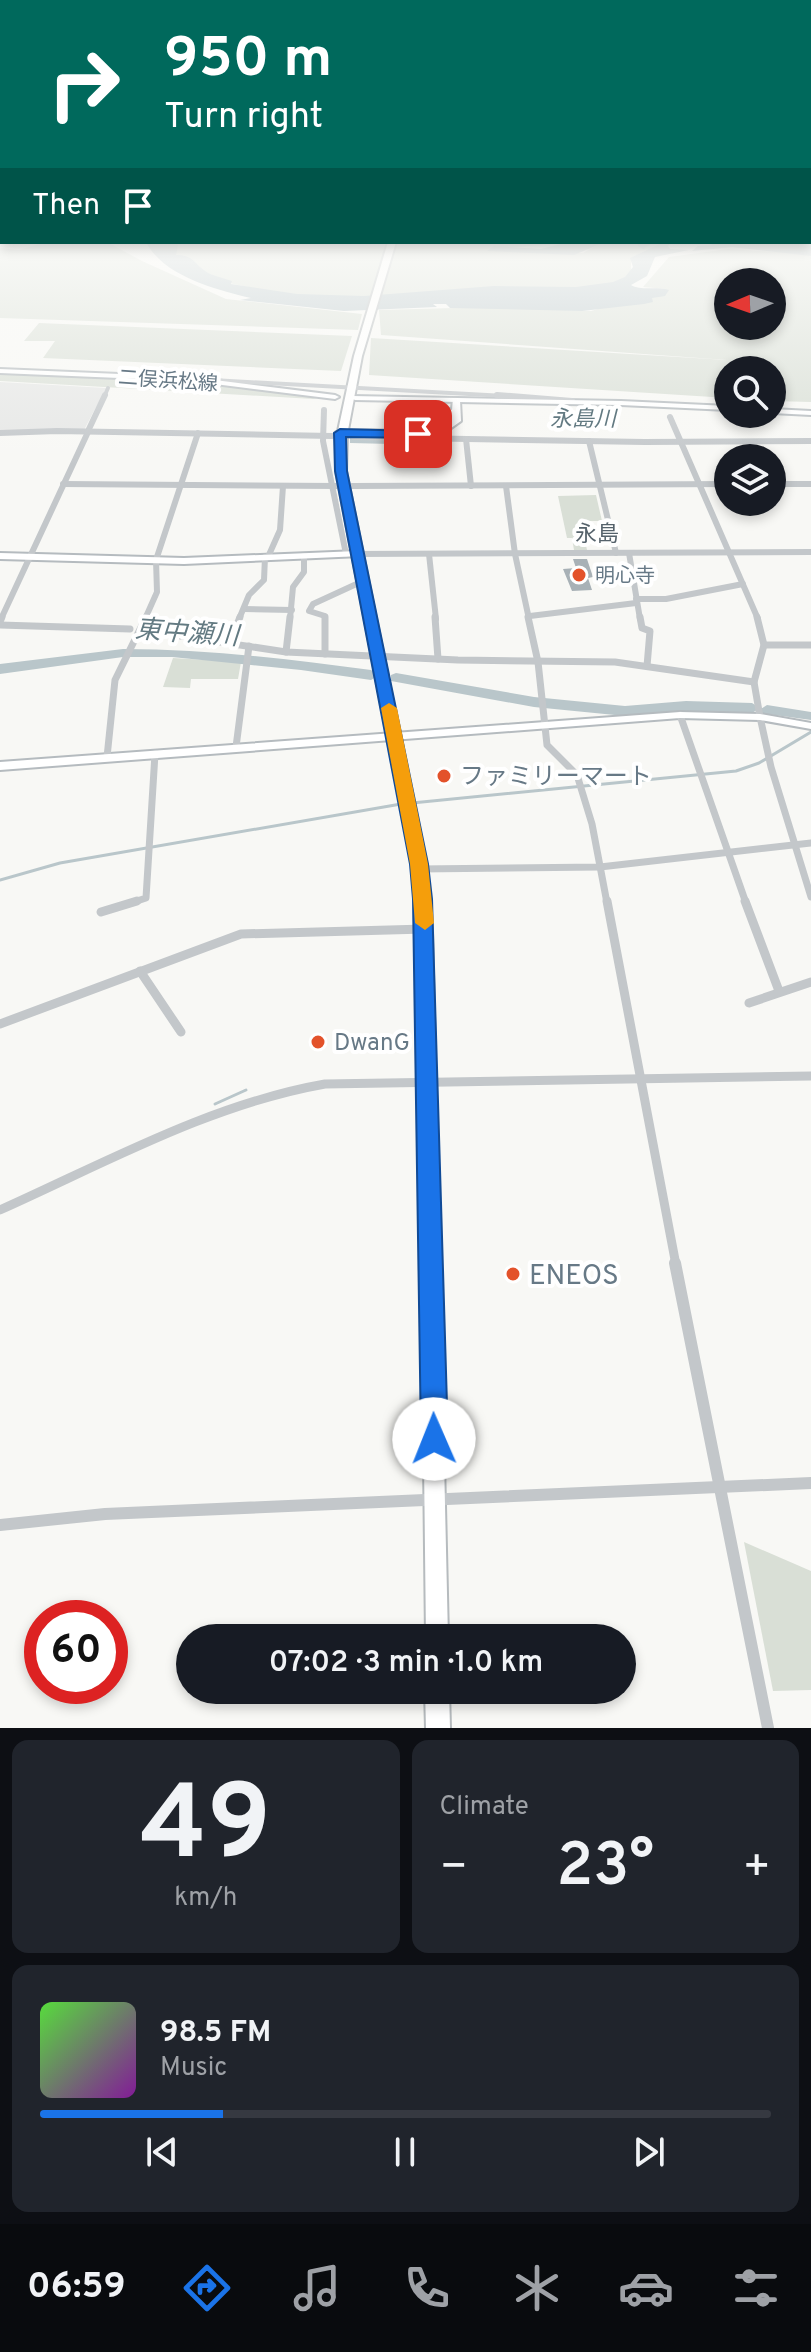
<!DOCTYPE html>
<html lang="en">
<head>
<meta charset="utf-8">
<style>
  :root { --surface:#171b24; --page:#20242c; --text:#f1f3f6; --muted:#9ea1a6; --line:#363941; --accent:#1a73e8 }
  body { margin:0; font-family:Overpass,"Noto Sans JP",sans-serif; background:var(--page); color:var(--text); height:100vh; display:flex; flex-direction:column; font-size:30px; white-space:nowrap }
  * { box-sizing:border-box; margin:0 }
  p { font-size:26px; color:var(--muted) }
  .icon { flex:none; width:44px; height:44px; fill:none; stroke:currentColor; stroke-width:2; stroke-linecap:round; stroke-linejoin:round }
  .map { position:relative; height:1728px; overflow:hidden }
  .panel { display:flex; flex-direction:column; gap:12px; padding:12px; background:#0d0f14; flex:1 }
  .panel>* { flex:none }
  .top-card { position:absolute; left:0px; top:0px; width:812px; height:244px; box-shadow:0 4px 12px #0003; background:#00695c; color:#fff; overflow:hidden }
  .needle { width:52px; rotate:268deg }
  .fabs { position:absolute; left:714px; top:268px; display:grid; gap:16px }
  .fabs a { display:grid; place-items:center; width:72px; height:72px; border-radius:50%; background:var(--surface); box-shadow:0 4px 12px #0003; font-size:40px }
  .speed { position:absolute; left:24px; top:1600px; display:flex; gap:16px; font-size:40px; font-weight:700; text-align:center }
  .speed>* { display:grid; place-content:center; width:104px; height:104px; border-radius:50%; background:var(--surface); box-shadow:0 4px 12px #0003; line-height:1 }
  .speed .limit { border:12px solid #d22; background:#fff; color:#111 }
  .pin { position:absolute; display:grid; place-items:center; width:68px; height:68px; color:#fff; margin:-34px; border-radius:16px; box-shadow:0 4px 12px #0006 }
  .me { position:absolute; width:88px; margin:-44px; rotate:359deg; stroke-linejoin:round; filter:drop-shadow(0 0 6px #0008) }
  .turn { display:flex; align-items:center; gap:28px; height:168px; padding:0 32px; font-size:36px }
  .turn .icon { width:104px; height:104px; stroke-width:2.5 }
  .turn b { display:block; font-size:56px; line-height:68px }
  .then { display:flex; align-items:center; height:76px; padding:0 32px; background:#0003; gap:16px; font-size:30px }
  .big { font-size:60px; font-weight:600; line-height:1.1 }
  .panel .tile { flex:1; display:flex; flex-direction:column; justify-content:center; gap:12px; min-width:0; padding:0 28px; border-radius:16px; background:var(--page) }
  .panel .dial { align-items:center; gap:0 }
  .dial b { font-size:104px; line-height:1 }
  .song { display:flex; align-items:center; gap:24px }
  .cover { width:96px; height:96px; border-radius:12px; background:linear-gradient(135deg,hsl(110 70% 55%),hsl(290 70% 35%)) }
  .played { height:8px; border-radius:4px; background:linear-gradient(90deg,var(--accent) 25%,var(--line) 25%) }
  .keys { display:flex; justify-content:space-around; direction:ltr }
  .heat { display:flex; justify-content:space-between; align-items:center; font-size:44px; direction:ltr }
  .panel .tiles { flex:1; display:grid; gap:12px; grid-template-columns:1fr 1fr }
  .tile:last-child { grid-column:span 2 }
  .trip { position:absolute; left:176px; top:1624px; width:460px; height:80px; border-radius:40px; background:var(--surface); box-shadow:0 4px 12px #0003; font-weight:600; line-height:80px; text-align:center }
  .tab-bar { display:flex; height:128px; justify-content:space-around; align-items:center; background:#090b0e; color:var(--muted) }
  .tab-bar .icon { width:56px; height:56px }
  .tab-bar .active { color:var(--accent) }
  .tab-bar b { font-size:36px; color:var(--text) }
  .map>svg:first-child { display:block }
  .built { fill:#e6e7e6 }
  .green { fill:#d9dfd6; fill-rule:evenodd }
  .water { fill:#b9c6ca }
  .lines { fill:none; stroke-linecap:round; stroke-linejoin:round }
  .stream { stroke:#b9c6ca; stroke-width:3 }
  .river { fill:#b9c6ca; fill-rule:evenodd }
  .building { fill:#a8b1b6 }
  .secondary-casing { stroke:#b5bbbf; stroke-width:4 }
  .primary-casing { stroke:#b6bbbe; stroke-width:4 }
  .street-far4 { stroke:#c3c7ca; stroke-width:4 }
  .street-far3 { stroke:#c3c7ca; stroke-width:6 }
  .street-far2 { stroke:#c3c7ca; stroke-width:7 }
  .street-far1 { stroke:#c3c7ca; stroke-width:9 }
  .street { stroke:#c3c7ca; stroke-width:12 }
  .secondary { fill:#fff; fill-rule:evenodd }
  .primary { fill:#fff; fill-rule:evenodd }
  .route { fill:#1a73e8; stroke:#114b97; stroke-width:2 }
  .slow { fill:#f59e0b }
  .poi-dot { fill:#e3522a; stroke:#fff; stroke-width:3 }
  .labels { text-anchor:middle; stroke-width:8; stroke-linejoin:round; paint-order:stroke }
  .far-street-label { font-size:20px; fill:#677986; stroke:#fff }
  .far-poi-label { font-size:20px; fill:#677986; stroke:#fff; text-anchor:start }
  .far-water-label { font-size:22px; font-style:italic; fill:#637a82; stroke:#fff }
  .far-neighbourhood-label { font-size:22px; fill:#55626b; stroke:#fff }
  .poi-label { font-size:24px; fill:#677986; stroke:#fff; text-anchor:start }
  .water-label { font-size:26px; font-style:italic; fill:#637a82; stroke:#fff }
  .near-poi-label { font-size:28px; fill:#677986; stroke:#fff; text-anchor:start }
</style>
</head>
<body>
<div class="map">
<svg width="811" height="1728" viewBox="0 0 811 1728">
  <rect width="100%" height="100%" fill="#f8f8f5"/>
  <polygon class="built" points="0,382 106,388 84,430 0,432"/>
  <g class="green">
    <polygon points="47,242 107,242 142,261 226,299 362,314 358,330 0,318 0,248 19,250"/>
    <polygon points="168,242 578,242 492,249 583,253 601,243 660,243 631,258 631,272 620,283 552,292 490,287 397,300 310,299 233,284 173,258"/>
    <path d="M728 249 811 254V402L772 401V370H728V398L369 375 371 338 727 360 381 335 379 310 491 307 591 311 666 289 643 287 669 257ZM728 282H772V326H728Z"/>
    <polygon points="39,323 352,336 341,371 43,358 55,341 24,341"/>
    <polygon points="0,373 214,384 322,397 313,399 0,381"/>
    <polygon points="596,495 602,521 581,521 587,550 574,550 572,538 567,538 558,496"/>
    <polygon points="173,658 241,662 238,679 191,679 190,688 163,687"/>
    <polygon points="744,1542 811,1571 811,1690 773,1691"/>
  </g>
  <g class="water">
    <polygon points="811,241 811,256 732,247 692,251 698,246 713,245 700,242"/>
    <path d="M146 242H173L178 245 176 255C193 255 193 262 205 271 212 276 224 278 232 281L231 284 297 294 364 296 494 286 576 287 613 282 625 277 633 267 630 258 659 244 655 242 644 248 645 250 638 246 637 242H671L668 246 670 249 689 250 655 257 647 276 631 285C640 291 657 286 669 290L665 296 652 298 653 302 644 304 582 311 450 308 446 304H433L437 307 344 311 240 300 251 298C217 290 163 276 146 242Z"/>
    <polygon points="569,242 605,242 574,255 487,251 494,246 541,249"/>
  </g>
  <g class="lines">
    <g class="stream">
      <polyline points="807,716 811,716"/>
      <polyline points="412,803 736,771 759,763 811,732"/>
      <polyline points="0,880 60,863 401,804"/>
      <polyline points="215,1104 246,1090"/>
    </g>
    <g class="river">
      <polygon points="354,436 391,436 397,440 391,444 350,443 350,437"/>
      <path d="M123 649C206 649 289 659 371 670L379 675 371 680 301 670 172 657H123L0 674V664Z"/>
      <polygon points="396,673 534,697 625,706 686,701 752,703 760,708 752,713 686,711 625,716 534,707 391,681 391,675"/>
      <polygon points="767,705 811,712 811,720 761,713 759,710"/>
    </g>
  </g>
  <polygon class="building" points="573,559 587,559 593,577 588,578 592,590 572,591 563,569 576,568"/>
  <g class="lines">
    <defs>
      <g id="secondary">
        <polygon points="0,369 191,377 335,395 339,397 335,399 191,381 0,373"/>
        <polygon points="352,396 621,401 728,406 728,410 621,405 355,400 351,398"/>
        <polygon points="772,409 811,411 811,415 772,413"/>
        <polygon points="358,551 363,554 361,556 184,564 0,559 0,553 184,558"/>
        <polygon points="680,712 760,714 811,723 811,729 760,720 680,718 0,770 0,762"/>
      </g>
      <g id="primary">
        <polygon points="388,242 396,242 362,356 348,430 426,431 438,429 451,420 435,409 397,402 397,398 431,402 452,410 453,398 460,400 461,421 444,433 426,437 347,436 346,471 426,864 432,929 448,1638 426,1638 418,929 412,864 336,471 338,435 335,433 338,431 354,356"/>
        <polygon points="425,1690 449,1690 450,1728 426,1728"/>
      </g>
    </defs>
    <use href="#secondary" class="secondary-casing"/>
    <use href="#primary" class="primary-casing"/>
    <g class="street-far4">
      <polyline points="212,380 523,397"/>
      <polyline points="104,397 108,388"/>
    </g>
    <g class="street-far3">
      <polyline points="497,395 572,401"/>
      <polyline points="324,410 323,441 346,554"/>
      <polyline points="670,417 758,619"/>
      <polyline points="88,431 105,395"/>
      <polyline points="0,433 57,431 332,436"/>
      <polyline points="354,437 645,442 811,441"/>
      <polyline points="466,439 471,486"/>
      <polyline points="589,441 616,553"/>
      <polyline points="63,484 338,486"/>
      <polyline points="772,484 811,484"/>
      <polyline points="352,486 728,484"/>
      <polyline points="506,486 515,554 529,619"/>
      <polyline points="629,553 640,619"/>
      <polyline points="358,554 811,552"/>
      <polyline points="429,554 436,619"/>
      <polyline points="268,557 280,530 283,486"/>
      <polyline points="636,599 666,599 743,584"/>
      <polyline points="244,609 292,610"/>
      <polyline points="530,616 636,603"/>
      <polyline points="1,619 88,432"/>
      <polyline points="145,619 157,592 156,560 198,433"/>
      <polyline points="239,619 249,595 264,580 265,557"/>
      <polyline points="290,619 293,587 304,572 304,556"/>
      <polyline points="325,619 325,616 309,611 313,604 363,581"/>
    </g>
    <g class="street-far2">
      <polyline points="325,617 325,654"/>
      <polyline points="435,617 438,659"/>
      <polyline points="528,617 538,662 547,745 577,775 592,824 607,903"/>
      <polyline points="640,617 642,628 650,631 647,666"/>
      <polyline points="757,617 764,645 754,682 760,717 771,767 811,897"/>
      <polyline points="0,622 2,617"/>
      <polyline points="0,625 130,629"/>
      <polyline points="148,631 286,652 458,660 615,662 754,682"/>
      <polyline points="230,643 240,617"/>
      <polyline points="764,645 811,645"/>
      <polyline points="286,652 290,617"/>
      <polyline points="680,715 746,903"/>
      <polyline points="236,747 249,646"/>
      <polyline points="107,757 115,680 146,617"/>
      <polyline points="419,869 600,867 811,843"/>
      <polyline points="131,903 146,898 155,754"/>
    </g>
    <g class="street-far1">
      <polyline points="607,901 676,1265"/>
      <polyline points="745,901 779,991"/>
      <polyline points="101,912 137,901"/>
      <polyline points="140,971 181,1032"/>
      <polyline points="749,1003 811,982"/>
      <polyline points="0,1024 241,934 425,929"/>
      <path d="M0 1210C105 1163 211 1104 325 1084L811 1076"/>
    </g>
    <g class="street">
      <polyline points="675,1263 768,1728"/>
      <polyline points="0,1525 105,1514 811,1483"/>
    </g>
    <use href="#secondary" class="secondary"/>
    <use href="#primary" class="primary"/>
  </g>
  <linearGradient id="sky" x2="0" y2="1"><stop stop-color="#95bbdc"/><stop offset="0.48" stop-color="#fcfcfa"/><stop offset="1" stop-color="#fcfcfa" stop-opacity="0"/></linearGradient>
  <rect width="811" height="465" fill="url(#sky)"/>
  <polygon class="route" points="340,429 418,431 424,434 418,438 346,437 347,471 428,864 432,899 448,1439 444,1448 434,1452 425,1448 421,1439 413,899 410,864 335,471 334,433"/>
  <polygon class="slow" points="389,703 397,708 428,864 434,923 425,930 415,923 410,864 381,708"/>
  <g class="poi-dot">
    <circle cx="579" cy="575" r="8"/>
    <circle cx="444" cy="776" r="8"/>
    <circle cx="318" cy="1042" r="8"/>
    <circle cx="513" cy="1274" r="8"/>
  </g>
  <g class="labels">
    <g class="far-street-label">
      <text transform="translate(168 380) rotate(4)" y="7">二俣浜松線</text>
    </g>
    <g class="far-poi-label">
      <text x="595" y="582">明心寺</text>
    </g>
    <g class="far-water-label">
      <text x="583" y="426">永島川</text>
    </g>
    <g class="far-neighbourhood-label">
      <text x="597" y="541">永島</text>
    </g>
    <g class="poi-label">
      <text x="460" y="784">ファミリーマート</text>
      <text x="334" y="1050">DwanG</text>
    </g>
    <g class="water-label">
      <text transform="translate(187 632) rotate(4)" y="9">東中瀬川</text>
    </g>
    <g class="near-poi-label">
      <text x="529" y="1284">ENEOS</text>
    </g>
  </g>
</svg>
<div class="fabs">
<a><svg class="needle" viewBox="-14 -14 28 28"><path d="M0-13l5 13h-10z" fill="#e53935"/><path d="M0 13l5-13h-10z" fill="#9ea1a6"/></svg></a>
<a><svg class="icon" aria-label="search" viewBox="0 0 24 24"><circle cx="10" cy="10" r="6"/><path d="M15 15l6 6"/></svg></a>
<a><svg class="icon" aria-label="layers" viewBox="0 0 24 24"><path d="M12 4l9 5-9 5-9-5zM3 14l9 5 9-5"/></svg></a>
</div>
<div class="speed"><div class="limit">60</div></div>
<div class="pin" style="left:418px;top:434px;background:#d93025"><svg class="icon" aria-label="arrive" viewBox="0 0 24 24"><path d="M6 21V4h12l-3 4 3 4H6"/></svg></div>
<svg class="me" style="left:434px;top:1439px" viewBox="-20 -20 40 40"><circle r="19" fill="#fff"/><path d="M0-13L10 11 0 6-10 11z" fill="#1a73e8"/></svg>
<div class="trip">07:02 · 3 min · 1.0 km</div>
<div class="top-card">
<div class="turn"><svg class="icon" aria-label="right" viewBox="0 0 24 24"><path d="M7 20v-9h11M14 6l5 5-5 5"/></svg><div><b>950 m</b>Turn right</div></div>
<div class="then">Then<svg class="icon" aria-label="arrive" viewBox="0 0 24 24"><path d="M6 21V4h12l-3 4 3 4H6"/></svg></div>
</div>
</div>
<section class="panel">
<div class="tiles">
<div class="tile dial"><b>49</b><p>km/h</p></div>
<div class="tile"><p>Climate</p>
<div class="heat"><a>−</a><b class="big">23°</b><a>+</a></div>
</div>
<div class="tile">
<div class="song"><i class="cover"></i><div><b>98.5 FM</b><p>Music</p></div></div>
<div class="played"></div>
<div class="keys"><svg class="icon" aria-label="previous" viewBox="0 0 24 24"><path d="M18 5L8 12l10 7zM5 5v14"/></svg><svg class="icon" aria-label="pause" viewBox="0 0 24 24"><path d="M8 5v14M16 5v14"/></svg><svg class="icon" aria-label="next" viewBox="0 0 24 24"><path d="M6 5l10 7-10 7zM19 5v14"/></svg></div>
</div>
</div>
</section>
<nav class="tab-bar">
<b>06:59</b>
<svg class="icon active" aria-label="directions" viewBox="0 0 24 24"><path d="M12 3l9 9-9 9-9-9zM9 14v-3h6M13 9l2 2-2 2"/></svg>
<svg class="icon" aria-label="music" viewBox="0 0 24 24"><path d="M9 18V5l10-2v13"/><circle cx="6" cy="18" r="3"/><circle cx="16" cy="16" r="3"/></svg>
<svg class="icon" aria-label="phone" viewBox="0 0 24 24"><path d="M5 4h4l2 5-3 2q2 4 5 5l2-3 5 2v4C11 20 4 13 5 4z"/></svg>
<svg class="icon" aria-label="climate" viewBox="0 0 24 24"><path d="M12 3v18M4 7l16 10M4 17L20 7"/></svg>
<svg class="icon" aria-label="car" viewBox="0 0 24 24"><path d="M5 17H2v-5l4-1 3-4h7l3 4 3 1v5h-3M9 17h6M6 11h13"/><circle cx="7" cy="17" r="2"/><circle cx="17" cy="17" r="2"/></svg>
<svg class="icon" aria-label="filters" viewBox="0 0 24 24"><path d="M4 7h16M4 17h16"/><circle cx="9" cy="7" r="2"/><circle cx="15" cy="17" r="2"/></svg>
</nav>
</body>
</html>
